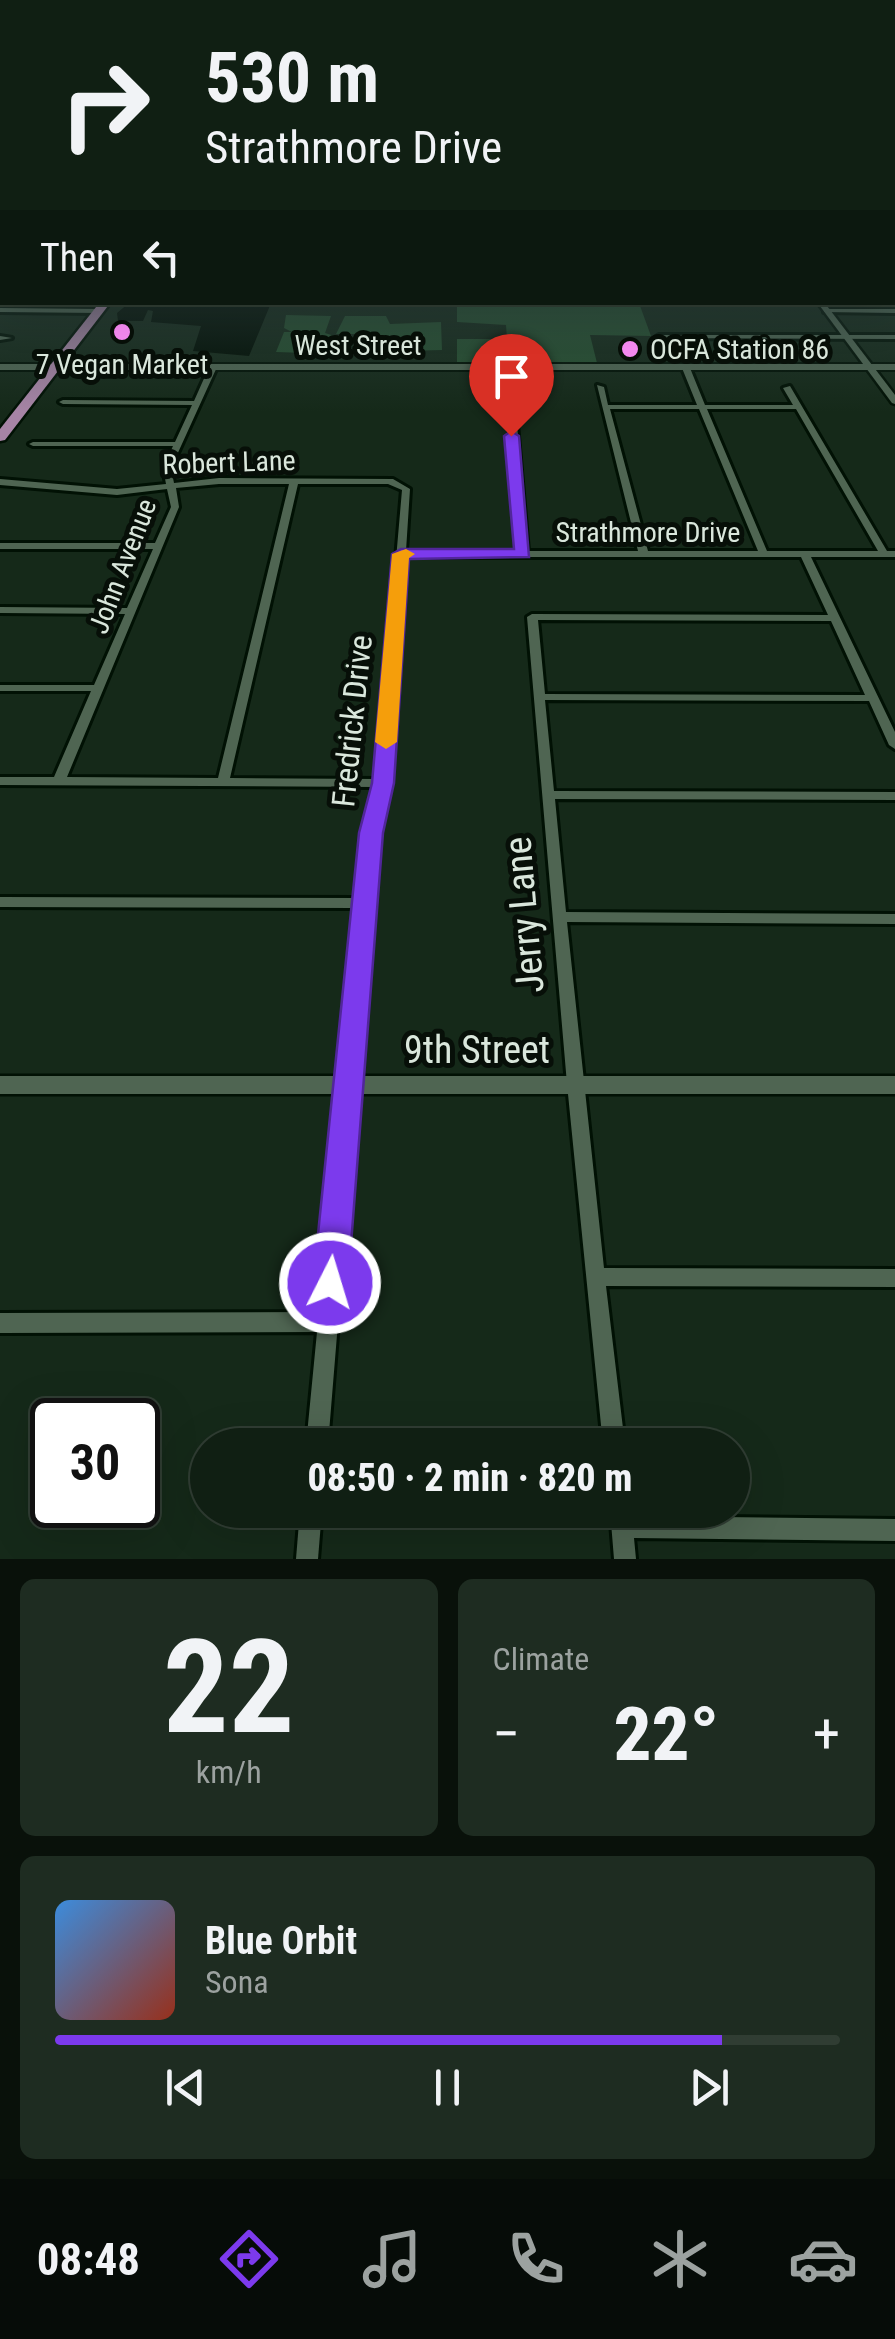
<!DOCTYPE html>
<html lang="en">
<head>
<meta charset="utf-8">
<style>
  :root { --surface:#101f13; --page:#1e2c21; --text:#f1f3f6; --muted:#9ca2a0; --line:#303d33; --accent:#7c3aed }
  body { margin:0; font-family:"Roboto Condensed",sans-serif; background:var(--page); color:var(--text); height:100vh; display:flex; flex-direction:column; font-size:38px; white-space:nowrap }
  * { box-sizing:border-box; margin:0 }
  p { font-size:32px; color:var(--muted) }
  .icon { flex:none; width:55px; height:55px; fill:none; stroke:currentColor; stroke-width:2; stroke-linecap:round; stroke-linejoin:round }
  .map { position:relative; height:1559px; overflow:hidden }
  .sheet { display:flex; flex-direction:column; gap:20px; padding:20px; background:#09110a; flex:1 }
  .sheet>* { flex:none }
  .top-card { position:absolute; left:0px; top:0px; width:895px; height:305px; box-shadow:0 10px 40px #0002,0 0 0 2px var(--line); background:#101f13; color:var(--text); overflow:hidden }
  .speed { position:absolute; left:30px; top:1398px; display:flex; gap:20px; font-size:50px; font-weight:700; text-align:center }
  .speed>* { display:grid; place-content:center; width:130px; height:130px; border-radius:50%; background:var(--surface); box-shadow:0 10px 40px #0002,0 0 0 2px var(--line); line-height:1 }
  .speed .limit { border:5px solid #111; border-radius:15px; background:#fff; color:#111 }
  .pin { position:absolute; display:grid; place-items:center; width:85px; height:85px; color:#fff; margin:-102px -42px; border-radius:50% 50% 50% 0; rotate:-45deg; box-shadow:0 0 10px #0007 }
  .pin .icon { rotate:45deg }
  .me { position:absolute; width:110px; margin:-55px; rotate:5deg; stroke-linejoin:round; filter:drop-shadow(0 0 8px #0008) }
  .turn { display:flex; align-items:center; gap:35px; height:210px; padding:0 40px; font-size:45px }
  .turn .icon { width:130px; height:130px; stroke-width:2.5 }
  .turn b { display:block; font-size:70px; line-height:85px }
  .then { display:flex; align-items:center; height:95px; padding:0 40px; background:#0003; gap:20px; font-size:38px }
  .big { font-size:75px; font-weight:800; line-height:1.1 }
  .sheet .tile { flex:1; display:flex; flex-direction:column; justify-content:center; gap:15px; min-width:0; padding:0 35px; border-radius:15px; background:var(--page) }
  .sheet .dial { align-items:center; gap:0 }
  .dial b { font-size:130px; line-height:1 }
  .song { display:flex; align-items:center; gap:30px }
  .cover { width:120px; height:120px; border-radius:15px; background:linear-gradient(135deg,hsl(210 70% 55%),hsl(10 70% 35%)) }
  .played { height:10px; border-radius:5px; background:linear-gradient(90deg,var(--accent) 85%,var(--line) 85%) }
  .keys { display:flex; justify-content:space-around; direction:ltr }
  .heat { display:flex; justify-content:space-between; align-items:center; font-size:55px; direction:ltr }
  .sheet .tiles { flex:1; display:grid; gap:20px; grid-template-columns:1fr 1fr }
  .tile:last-child { grid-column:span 2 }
  .trip { position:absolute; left:190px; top:1428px; width:560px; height:100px; border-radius:50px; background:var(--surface); box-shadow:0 10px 40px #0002,0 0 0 2px var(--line); font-weight:800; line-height:100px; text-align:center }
  .tab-bar { display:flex; height:160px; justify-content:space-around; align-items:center; background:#060c08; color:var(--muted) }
  .tab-bar .icon { width:70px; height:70px }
  .tab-bar .current { color:var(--accent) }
  .tab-bar b { font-size:45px; color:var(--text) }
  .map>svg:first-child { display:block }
  .green { fill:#264e2f }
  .water { fill:#000d02 }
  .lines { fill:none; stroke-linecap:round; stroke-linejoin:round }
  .minor-casing { stroke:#011104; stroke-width:6 }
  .tertiary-casing { stroke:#011104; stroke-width:5 }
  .secondary-casing { stroke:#011104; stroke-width:4 }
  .primary-casing { stroke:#011104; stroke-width:5 }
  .minor { fill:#4f6552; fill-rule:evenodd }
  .tertiary { fill:#4f6552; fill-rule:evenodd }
  .secondary { fill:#4f6552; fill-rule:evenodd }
  .primary { fill:#a684a5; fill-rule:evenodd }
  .route { fill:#7c3aed; stroke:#51269a; stroke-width:2.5 }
  .slow { fill:#f59e0b }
  .poi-dot { fill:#f489f0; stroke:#070f08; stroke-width:4 }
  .labels { text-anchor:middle; stroke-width:10; stroke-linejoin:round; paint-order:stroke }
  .far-street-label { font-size:28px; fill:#dae7dc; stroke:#070f08 }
  .far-poi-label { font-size:28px; fill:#dae7dc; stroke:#070f08; text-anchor:start }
  .street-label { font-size:32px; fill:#dae7dc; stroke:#070f08 }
  .near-street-label { font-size:38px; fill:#dae7dc; stroke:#070f08 }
</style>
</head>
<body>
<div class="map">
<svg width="895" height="1559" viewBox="0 0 895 1559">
  <rect width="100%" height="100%" fill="#152919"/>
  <g class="green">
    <polygon points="457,303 639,303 651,336 590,335 597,363 457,362 457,339 507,339 506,325 457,322"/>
    <polygon points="286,315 331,316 325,333 341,338 334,354 276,352 284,332 292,332 284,328"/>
    <polygon points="345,316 386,316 390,324 441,322 442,350 366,352 358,349 361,334 336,334"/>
  </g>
  <polygon class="water" points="129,303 148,302 271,303 249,356 193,351 201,326 151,322 153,311 148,310 143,321 118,321 117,313"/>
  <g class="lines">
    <defs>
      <g id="minor">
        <rect x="892" y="243" width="3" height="4"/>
        <polygon points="2,261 2,266 0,267 0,262"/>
        <rect x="892" y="264" width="3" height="4"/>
        <rect x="892" y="285" width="3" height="4"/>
        <polygon points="0,308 100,309 103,311 100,313 0,312"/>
        <polygon points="826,309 895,309 895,313 824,312"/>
        <polygon points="659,335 895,335 895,339 657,338 656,337"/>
        <polygon points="0,336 12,338 0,340"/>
        <path d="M210 365 217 367 171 468 174 483 219 478 393 479 410 489 406 551H518L505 365 512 367 528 551H638L597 385 604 387 608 405H697L682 368 686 366 690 368 705 405H793L783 388 790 386 887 551H895V557H811L895 732V749L889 745 869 701 545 700 554 791 895 792V800L555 799 566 912 895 914V924L567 922 604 1268 895 1269V1287L606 1286 625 1445H603L567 1084 527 617 532 614 828 615 801 557H405L389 783 378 833 328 1445H306L317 1332 0 1333V1313L319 1312 357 908 0 907V897L358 898 364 833 376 787 0 785V777H54L91 691H0V685H94L125 614 0 613V607L127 608 153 549H0V543H155L171 507 167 489 117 495 0 485V479L117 489 166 484 163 468 173 446H33L29 444 33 442H175L192 405 63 404 59 402 63 400 194 401ZM610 409H699L758 551H648ZM707 409H796L878 551H767ZM219 484H289L218 778 67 777 179 507 176 488ZM298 484H388L402 490 377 779 230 778ZM538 620 831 621 865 695 545 694Z"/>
        <polygon points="300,1510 322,1510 318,1559 296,1559"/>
        <polygon points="610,1510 632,1510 633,1516 895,1519 895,1541 634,1538 636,1559 614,1559"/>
      </g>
      <g id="tertiary">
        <polygon points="817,302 824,302 895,395 895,404 892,403"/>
        <rect x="0" y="1076" width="895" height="18"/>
      </g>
      <rect id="secondary" x="0" y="364" width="895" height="6"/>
      <polygon id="primary" points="100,302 111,302 5,440 0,441 0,429"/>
    </defs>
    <use href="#minor" class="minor-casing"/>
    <use href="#tertiary" class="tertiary-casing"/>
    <use href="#secondary" class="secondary-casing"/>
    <use href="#primary" class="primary-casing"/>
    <use href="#minor" class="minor"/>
    <use href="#tertiary" class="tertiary"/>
    <use href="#secondary" class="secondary"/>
    <use href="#primary" class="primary"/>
  </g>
  <linearGradient id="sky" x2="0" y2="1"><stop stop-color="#0c170e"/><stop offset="0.47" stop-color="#354949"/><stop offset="1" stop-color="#354949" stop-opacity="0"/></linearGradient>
  <rect width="895" height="412" fill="url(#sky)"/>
  <polygon class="route" points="511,431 519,436 529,557 409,559 394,783 383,833 348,1283 343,1295 330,1300 318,1295 313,1283 359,833 372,783 392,554 401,549 514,549 504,436"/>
  <polygon class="slow" points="406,549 415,554 409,558 397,742 386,749 375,742 392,554"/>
  <g class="poi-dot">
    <circle cx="122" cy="332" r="10"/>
    <circle cx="630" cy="349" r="10"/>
  </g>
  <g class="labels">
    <g class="far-street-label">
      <text x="358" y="355">West Street</text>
      <text transform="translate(229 462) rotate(-2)" y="10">Robert Lane</text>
      <text x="648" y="542">Strathmore Drive</text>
      <text transform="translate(122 566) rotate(-69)" y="10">John Avenue</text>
    </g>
    <g class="far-poi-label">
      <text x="650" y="359">OCFA Station 86</text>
      <text x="122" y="374" text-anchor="middle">7 Vegan Market</text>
    </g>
    <g class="street-label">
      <text transform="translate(352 721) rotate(-84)" y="11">Fredrick Drive</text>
    </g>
    <g class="near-street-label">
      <text transform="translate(524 915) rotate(-95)" y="13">Jerry Lane</text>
      <text x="477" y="1063">9th Street</text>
    </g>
  </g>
</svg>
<div class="speed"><div class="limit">30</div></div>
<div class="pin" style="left:511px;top:436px;background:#d93025"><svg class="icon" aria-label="arrive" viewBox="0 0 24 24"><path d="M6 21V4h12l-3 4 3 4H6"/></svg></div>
<svg class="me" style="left:330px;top:1283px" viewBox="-20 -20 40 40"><circle r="17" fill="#7c3aed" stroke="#fff" stroke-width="3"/><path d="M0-11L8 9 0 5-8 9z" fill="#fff"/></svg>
<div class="trip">08:50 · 2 min · 820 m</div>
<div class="top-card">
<div class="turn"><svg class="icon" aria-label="right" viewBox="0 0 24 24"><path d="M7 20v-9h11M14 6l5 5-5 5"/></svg><div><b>530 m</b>Strathmore Drive</div></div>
<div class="then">Then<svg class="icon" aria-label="left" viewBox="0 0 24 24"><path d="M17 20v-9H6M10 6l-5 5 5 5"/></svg></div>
</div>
</div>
<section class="sheet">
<div class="tiles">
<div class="tile dial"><b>22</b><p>km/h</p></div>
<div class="tile"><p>Climate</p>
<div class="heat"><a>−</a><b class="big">22°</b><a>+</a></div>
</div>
<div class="tile">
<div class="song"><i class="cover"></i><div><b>Blue Orbit</b><p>Sona</p></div></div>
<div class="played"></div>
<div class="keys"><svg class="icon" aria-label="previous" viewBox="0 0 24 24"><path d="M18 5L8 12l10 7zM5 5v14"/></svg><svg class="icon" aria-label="pause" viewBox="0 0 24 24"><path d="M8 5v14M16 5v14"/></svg><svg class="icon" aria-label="next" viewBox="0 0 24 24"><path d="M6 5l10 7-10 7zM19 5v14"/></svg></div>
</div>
</div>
</section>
<nav class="tab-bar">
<b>08:48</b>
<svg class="icon current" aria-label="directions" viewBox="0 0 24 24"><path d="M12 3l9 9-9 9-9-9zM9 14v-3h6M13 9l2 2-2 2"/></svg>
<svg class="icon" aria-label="music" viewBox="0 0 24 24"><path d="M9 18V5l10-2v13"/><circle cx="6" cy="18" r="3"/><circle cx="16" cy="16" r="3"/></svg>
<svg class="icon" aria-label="phone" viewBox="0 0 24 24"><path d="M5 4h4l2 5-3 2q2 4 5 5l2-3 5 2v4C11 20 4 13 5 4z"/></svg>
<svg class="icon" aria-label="climate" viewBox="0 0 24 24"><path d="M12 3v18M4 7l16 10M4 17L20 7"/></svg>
<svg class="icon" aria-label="car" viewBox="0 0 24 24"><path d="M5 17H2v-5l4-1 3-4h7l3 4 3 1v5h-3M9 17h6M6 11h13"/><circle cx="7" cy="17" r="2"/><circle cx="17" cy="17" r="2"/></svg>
</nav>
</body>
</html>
